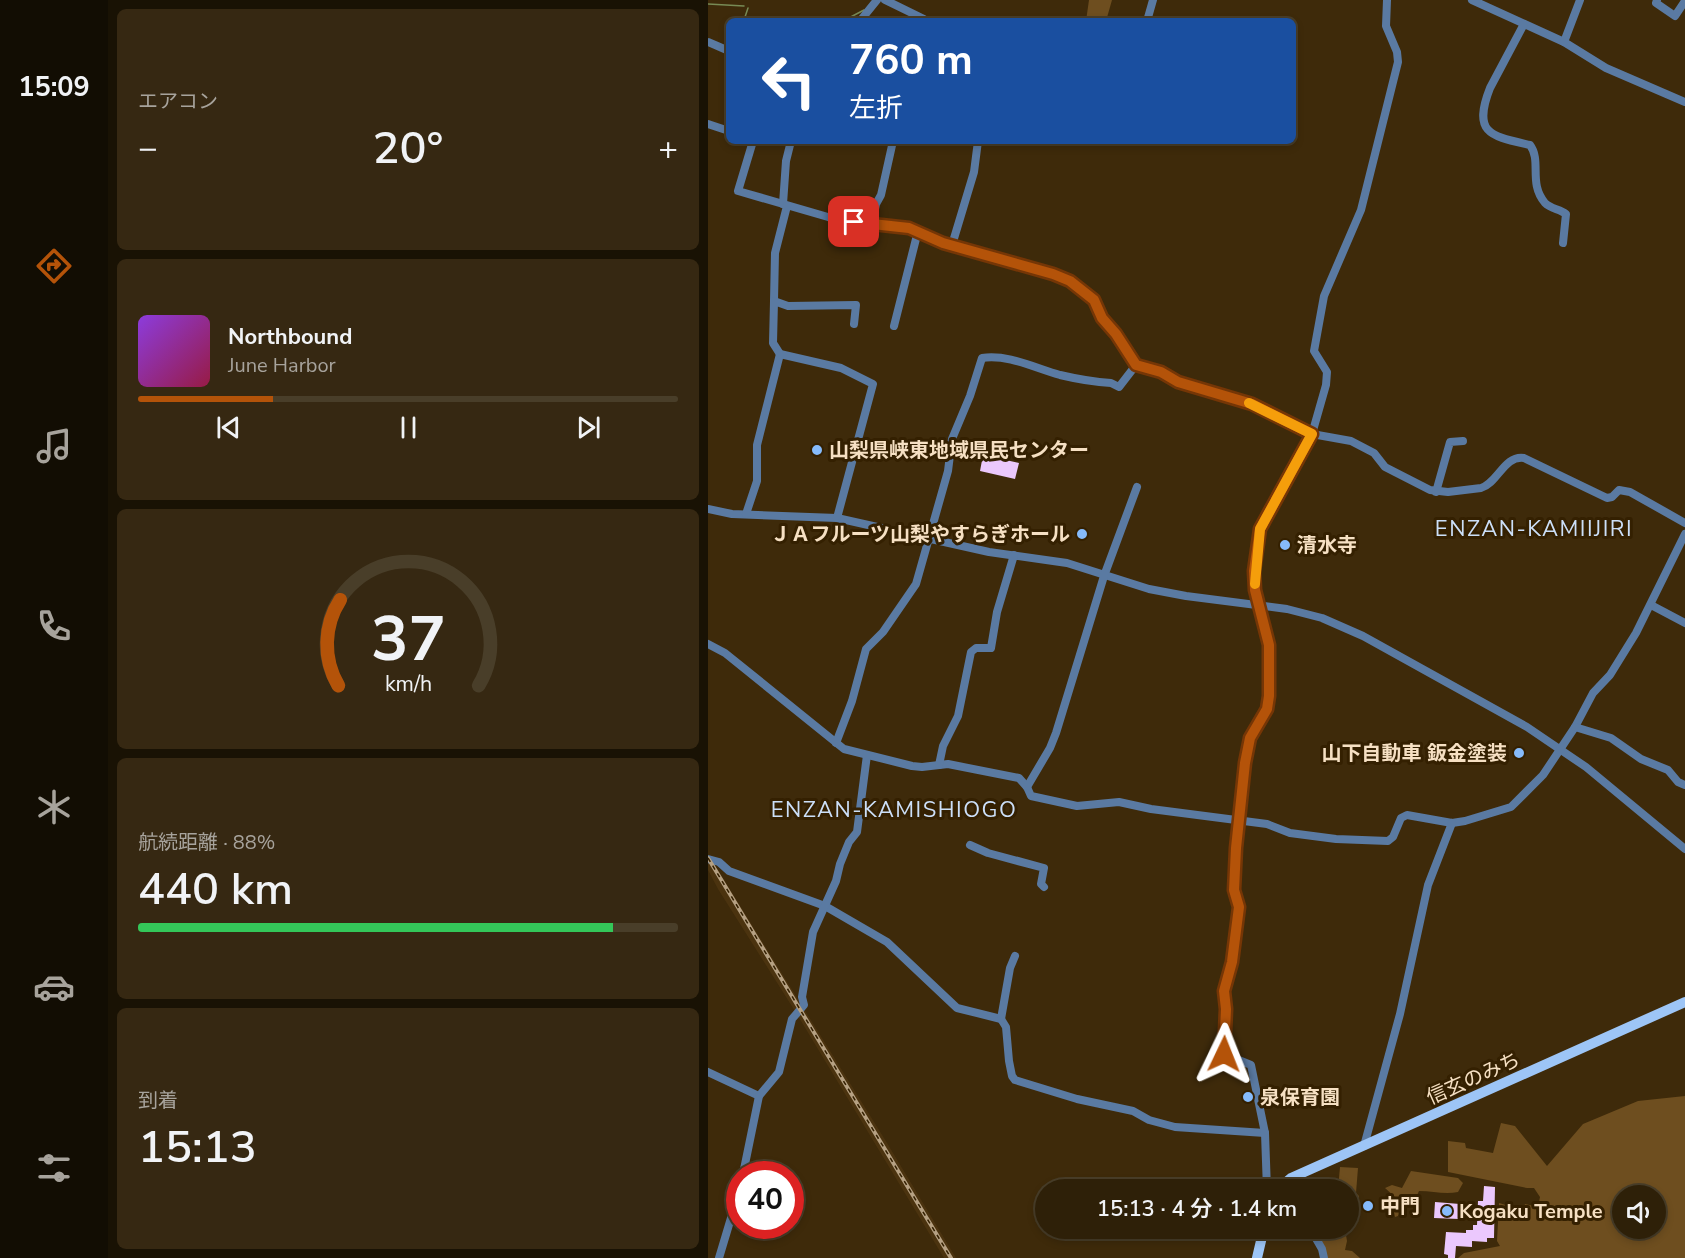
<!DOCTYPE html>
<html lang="ja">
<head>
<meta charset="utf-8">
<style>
  :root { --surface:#2e2008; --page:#362812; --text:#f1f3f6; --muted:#a7a39c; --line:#493e29; --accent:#b45309 }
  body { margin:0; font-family:"Nunito Sans","Noto Sans JP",sans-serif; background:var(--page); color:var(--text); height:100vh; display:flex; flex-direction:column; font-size:22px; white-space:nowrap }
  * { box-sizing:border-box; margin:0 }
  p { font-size:20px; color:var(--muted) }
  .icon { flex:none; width:33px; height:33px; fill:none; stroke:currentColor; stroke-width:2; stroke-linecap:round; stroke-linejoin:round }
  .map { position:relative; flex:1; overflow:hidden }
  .details { display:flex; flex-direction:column; gap:9px; padding:9px; background:#191204; width:600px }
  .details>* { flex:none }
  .banner { position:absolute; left:18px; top:18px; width:570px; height:126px; border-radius:9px; box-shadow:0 3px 9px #0003,0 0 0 2px var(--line); background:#1a4fa0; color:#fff; overflow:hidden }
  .tools { position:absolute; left:904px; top:1185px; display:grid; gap:12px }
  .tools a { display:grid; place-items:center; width:54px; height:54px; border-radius:50%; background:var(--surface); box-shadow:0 3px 9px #0003,0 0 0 2px var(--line); font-size:30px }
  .speed { position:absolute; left:18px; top:1161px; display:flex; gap:12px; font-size:30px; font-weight:700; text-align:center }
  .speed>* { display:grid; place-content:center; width:78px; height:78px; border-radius:50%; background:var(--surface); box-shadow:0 3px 9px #0003,0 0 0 2px var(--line); line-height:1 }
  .speed .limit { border:9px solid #d22; background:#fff; color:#111 }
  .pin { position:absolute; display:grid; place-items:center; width:51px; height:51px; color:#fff; margin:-26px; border-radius:12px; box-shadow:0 3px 9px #0006 }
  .me { position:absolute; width:66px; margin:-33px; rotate:2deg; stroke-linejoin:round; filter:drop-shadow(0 0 4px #0008) }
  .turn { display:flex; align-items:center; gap:21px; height:126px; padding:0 24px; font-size:27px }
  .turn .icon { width:78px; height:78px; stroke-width:2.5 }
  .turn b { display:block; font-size:42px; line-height:51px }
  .big { font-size:45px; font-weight:600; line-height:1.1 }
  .details .widget { flex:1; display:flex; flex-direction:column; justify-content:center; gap:9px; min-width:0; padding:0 21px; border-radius:9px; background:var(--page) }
  .details .dial { align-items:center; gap:0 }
  .dial svg { height:156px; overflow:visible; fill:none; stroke:var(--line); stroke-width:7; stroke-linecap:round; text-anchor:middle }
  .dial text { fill:var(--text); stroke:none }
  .song { display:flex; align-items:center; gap:18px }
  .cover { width:72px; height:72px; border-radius:9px; background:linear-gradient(135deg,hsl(270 70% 55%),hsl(340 70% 35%)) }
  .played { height:6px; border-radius:3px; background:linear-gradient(90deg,var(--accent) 25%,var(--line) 25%) }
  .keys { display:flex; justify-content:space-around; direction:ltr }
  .heat { display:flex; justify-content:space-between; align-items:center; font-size:33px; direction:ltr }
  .charge { height:9px; border-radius:4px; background:linear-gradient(90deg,#34c759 88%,var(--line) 0) }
  .trip { position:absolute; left:327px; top:1179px; width:324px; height:60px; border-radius:30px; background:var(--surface); box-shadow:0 3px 9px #0003,0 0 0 2px var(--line); font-weight:600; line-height:60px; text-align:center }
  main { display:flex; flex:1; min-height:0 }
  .tab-bar { display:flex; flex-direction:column; width:108px; justify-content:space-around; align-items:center; background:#120d03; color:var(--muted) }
  .tab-bar .icon { width:42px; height:42px }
  .tab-bar .active { color:var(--accent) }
  .tab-bar b { font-size:27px; color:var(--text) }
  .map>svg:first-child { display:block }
  .built { fill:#4b330f }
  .green { fill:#6e4e1f; fill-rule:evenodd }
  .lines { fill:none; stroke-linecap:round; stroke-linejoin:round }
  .stream { stroke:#778a55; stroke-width:1.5 }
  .building { fill:#ebc8fd }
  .minor { stroke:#5a7aa2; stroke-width:8 }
  .major { stroke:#9dc5f6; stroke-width:10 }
  .rail-casing { stroke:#b5a082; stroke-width:4 }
  .rail { stroke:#342001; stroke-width:1.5; stroke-dasharray:4.5; stroke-linecap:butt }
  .route-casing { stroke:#753606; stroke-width:15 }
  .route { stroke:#b45309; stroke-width:10 }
  .slow { stroke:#f59e0b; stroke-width:10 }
  .poi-dot { fill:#86bbfb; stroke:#342001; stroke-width:2 }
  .labels { text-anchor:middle; stroke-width:6; stroke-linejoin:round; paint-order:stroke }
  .poi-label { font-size:20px; font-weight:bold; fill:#f6e0c3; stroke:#342001; text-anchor:start }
  .street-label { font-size:20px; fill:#f6e0c3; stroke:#342001 }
  .quarter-label { font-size:22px; letter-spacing:1.5px; fill:#ccdff8; stroke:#342001 }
</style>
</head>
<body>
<main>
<nav class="tab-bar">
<b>15:09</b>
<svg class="icon active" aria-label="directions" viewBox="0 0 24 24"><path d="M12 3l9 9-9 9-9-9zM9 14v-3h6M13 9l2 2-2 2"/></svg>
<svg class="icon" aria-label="music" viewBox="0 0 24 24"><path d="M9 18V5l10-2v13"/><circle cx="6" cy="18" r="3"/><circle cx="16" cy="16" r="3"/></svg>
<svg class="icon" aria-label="phone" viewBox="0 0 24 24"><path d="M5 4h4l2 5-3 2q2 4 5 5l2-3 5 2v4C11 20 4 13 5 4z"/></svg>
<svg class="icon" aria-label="climate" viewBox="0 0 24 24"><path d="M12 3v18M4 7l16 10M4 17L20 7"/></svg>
<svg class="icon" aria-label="car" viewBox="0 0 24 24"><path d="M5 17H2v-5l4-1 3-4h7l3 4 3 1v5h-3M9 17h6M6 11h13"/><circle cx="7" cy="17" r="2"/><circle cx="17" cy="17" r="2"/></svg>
<svg class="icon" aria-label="filters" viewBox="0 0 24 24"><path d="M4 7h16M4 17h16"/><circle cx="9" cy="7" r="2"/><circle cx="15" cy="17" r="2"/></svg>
</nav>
<section class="details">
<div class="widget"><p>エアコン</p>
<div class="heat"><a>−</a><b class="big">20°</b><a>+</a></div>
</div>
<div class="widget">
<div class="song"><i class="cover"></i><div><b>Northbound</b><p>June Harbor</p></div></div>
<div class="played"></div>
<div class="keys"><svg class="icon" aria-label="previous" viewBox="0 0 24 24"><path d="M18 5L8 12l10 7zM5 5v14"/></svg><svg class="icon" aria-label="pause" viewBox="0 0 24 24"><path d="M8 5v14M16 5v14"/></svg><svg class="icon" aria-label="next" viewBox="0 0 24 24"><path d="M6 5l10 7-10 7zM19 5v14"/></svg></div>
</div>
<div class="widget dial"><svg viewBox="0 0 100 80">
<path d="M14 69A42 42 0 1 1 86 69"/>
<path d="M14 69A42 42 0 0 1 15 25" stroke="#b45309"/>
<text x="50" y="56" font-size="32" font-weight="700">37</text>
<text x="50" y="72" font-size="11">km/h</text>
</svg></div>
<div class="widget"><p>航続距離 · 88%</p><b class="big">440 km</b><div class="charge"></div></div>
<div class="widget"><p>到着</p><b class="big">15:13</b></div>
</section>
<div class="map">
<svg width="977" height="1258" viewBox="0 0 977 1258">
  <rect width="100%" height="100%" fill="#3e2a0a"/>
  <polygon class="built" points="0,854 179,1143 248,1258 236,1258 90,1016 10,889 0,870"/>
  <g class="green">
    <polygon points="381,0 404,0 398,21 378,21"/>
    <path d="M977 1096V1258H750L756 1253 792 1246 789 1241 791 1203 815 1210 817 1204 830 1207 832 1197 826 1188H819L740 1172V1141L757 1143 758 1148 785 1153 793 1123 807 1126 839 1166 875 1124 930 1101ZM915 1196H948V1228H915Z"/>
    <polygon points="632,1167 650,1168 648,1193 651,1196 646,1216 641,1218 640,1190 630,1189"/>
    <path d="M703 1171 750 1178 755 1183 750 1192C737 1195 725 1191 711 1191L705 1204 695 1206 690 1216 687 1217 684 1204 687 1197 677 1188 684 1185 694 1188Z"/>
    <polygon points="602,1229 637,1229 639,1241 637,1250 644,1251 652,1258 616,1258"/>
  </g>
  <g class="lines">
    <g class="stream">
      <polyline points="0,4 36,6"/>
      <polyline points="40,8 37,17 64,21"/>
      <polyline points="135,21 156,10"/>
    </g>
  </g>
  <g class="building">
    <polygon points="275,455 311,463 307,479 272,471"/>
    <polygon points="776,1186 787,1187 786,1238 779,1238 779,1242 764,1241 764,1247 748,1246 747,1258 740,1258 740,1255 736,1254 738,1232 758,1233 758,1230 765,1230 765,1225 769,1225 770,1201 775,1201"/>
    <polygon points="727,1202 752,1204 751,1219 726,1218"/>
  </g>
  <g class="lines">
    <g class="minor">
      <polyline points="177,0 216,19 215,21"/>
      <polyline points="764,0 856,42 898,68 977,102"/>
      <polyline points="949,0 948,3 967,16 977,1"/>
      <polyline points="152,21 169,0"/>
      <polyline points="439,21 445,0"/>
      <path d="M816 24 782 88C764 134 783 136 822 145 834 161 820 183 837 203 843 209 852 209 858 214L855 243"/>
      <polyline points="0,42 21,51"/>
      <polyline points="856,42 872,0"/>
      <polyline points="0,124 21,131"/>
      <path d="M45 141 30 191 120 217 145 222 201 228 235 243 345 274 362 281 386 300 394 318 408 334 428 365 453 372 469 382 544 404 604 434 643 441 666 453 677 467 722 490 740 492 773 488C790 483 796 455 816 458L899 498 904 497 911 490 922 492 977 523"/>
      <polyline points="75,204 78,161 83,141"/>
      <polyline points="164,224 168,204 173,195 185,141"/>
      <polyline points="244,245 266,172 270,141"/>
      <polyline points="66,301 67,253 79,206"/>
      <polyline points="186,326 210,231"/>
      <polyline points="728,492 742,442 755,441"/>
      <polyline points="0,509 24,514 129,518 281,552 359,563 441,589 478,596 579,609 614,618 655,636 819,727 878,767 977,849"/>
      <polyline points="38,514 49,481 49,445 72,354"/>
      <polyline points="129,518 165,384 133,368 72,354 65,343 66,301 80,306 148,305 146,324"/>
      <polyline points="943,605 977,623"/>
      <polyline points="0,644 17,653 136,749 204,766 214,767 240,764 311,778 319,787 323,796 369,806 411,802 443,809 559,824 582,833 628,839 680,841 685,837 693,818 699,815 744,823 757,821 803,807 835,775 867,727 885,693 902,675 928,633 977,534"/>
      <polyline points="867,727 903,738 933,759 960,770 970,782 977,785"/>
      <path d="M128 743 144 701 158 649 175 632 208 584 240 471 244 439 262 396 274 358C300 354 327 368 352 375 369 379 386 382 403 383L411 387 428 365"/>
      <polyline points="231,765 235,746 250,716 263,652 268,648 283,648 289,612 306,555"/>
      <polyline points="319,787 342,748 348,733 396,576 429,487"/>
      <polyline points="262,845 280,853 336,868 333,884 336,887"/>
      <polyline points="0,859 11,862 21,871 117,906 179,942 249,1008 293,1019 298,1027 301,1061 304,1076 307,1080 369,1099 425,1111 441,1120 467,1127 557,1133"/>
      <polyline points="293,1019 302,968 307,956"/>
      <polyline points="0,1072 51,1096"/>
      <polyline points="656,1146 692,1014 720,885 744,823"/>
      <polyline points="35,1174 51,1096 71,1072 84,1019 96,1005 94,997 105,932 128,881 132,864 141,842 149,832 159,755"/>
      <polyline points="559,1190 557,1133 543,1065 516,1054 516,991 524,962 531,907 526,890 528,848 537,763 542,738 559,709 562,696 561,645 547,590 546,571 551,529 604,434 618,385 619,372 606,351 616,296 653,210 690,62 689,52 678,26 679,0"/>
      <polyline points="602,1228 614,1249 616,1258"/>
      <polyline points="11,1258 32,1188"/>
    </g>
    <g class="major">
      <polyline points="569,1190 583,1178 977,1002"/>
      <polyline points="549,1258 556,1228"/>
    </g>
    <defs>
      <polyline id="rail" points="0,858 243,1258"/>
    </defs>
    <use href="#rail" class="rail-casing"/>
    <use href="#rail" class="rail"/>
  </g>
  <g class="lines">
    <defs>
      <polyline id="route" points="146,222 201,228 235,243 345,274 362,281 386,300 394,318 408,334 428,365 453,372 470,382 544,404 604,434 552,529 546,571 547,590 561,645 561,696 559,709 542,738 537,763 528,848 526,890 531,907 524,962 516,991 518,1009 516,1054"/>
    </defs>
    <use href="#route" class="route-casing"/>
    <use href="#route" class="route"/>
    <polyline class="slow" points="541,403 604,434 552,529 547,584"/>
  </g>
  <g class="poi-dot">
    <circle cx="109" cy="450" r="6"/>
    <circle cx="374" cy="534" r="6"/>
    <circle cx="577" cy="545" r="6"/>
    <circle cx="811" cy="753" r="6"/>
    <circle cx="540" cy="1097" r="6"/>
    <circle cx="660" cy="1206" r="6"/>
    <circle cx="739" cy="1211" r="6"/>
  </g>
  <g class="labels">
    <g class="poi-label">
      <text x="121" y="457">山梨県峡東地域県民センター</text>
      <text x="362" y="541" text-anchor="end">ＪＡフルーツ山梨やすらぎホール</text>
      <text x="589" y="552">清水寺</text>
      <text x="799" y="760" text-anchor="end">山下自動車 鈑金塗装</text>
      <text x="552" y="1104">泉保育園</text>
      <text x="672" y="1213">中門</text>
      <text x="751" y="1218">Kogaku Temple</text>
    </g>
    <g class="street-label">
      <text transform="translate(765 1078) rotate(-24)" y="7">信玄のみち</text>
    </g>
    <g class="quarter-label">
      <text x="826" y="536">ENZAN-KAMIIJIRI</text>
      <text x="186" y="817">ENZAN-KAMISHIOGO</text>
    </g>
  </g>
</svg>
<div class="tools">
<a><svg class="icon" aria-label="sound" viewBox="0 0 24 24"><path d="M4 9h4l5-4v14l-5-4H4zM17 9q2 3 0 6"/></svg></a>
</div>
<div class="speed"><div class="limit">40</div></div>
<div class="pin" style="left:146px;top:222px;background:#d93025"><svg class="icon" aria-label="arrive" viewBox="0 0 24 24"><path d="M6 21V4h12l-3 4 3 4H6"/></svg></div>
<svg class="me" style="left:516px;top:1054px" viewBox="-20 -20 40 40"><path d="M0-17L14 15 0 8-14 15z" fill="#b45309" stroke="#fff" stroke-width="4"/></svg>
<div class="trip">15:13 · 4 分 · 1.4 km</div>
<div class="banner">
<div class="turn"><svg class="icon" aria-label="left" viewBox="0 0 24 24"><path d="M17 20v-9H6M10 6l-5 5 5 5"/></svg><div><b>760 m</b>左折</div></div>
</div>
</div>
</main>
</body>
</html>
